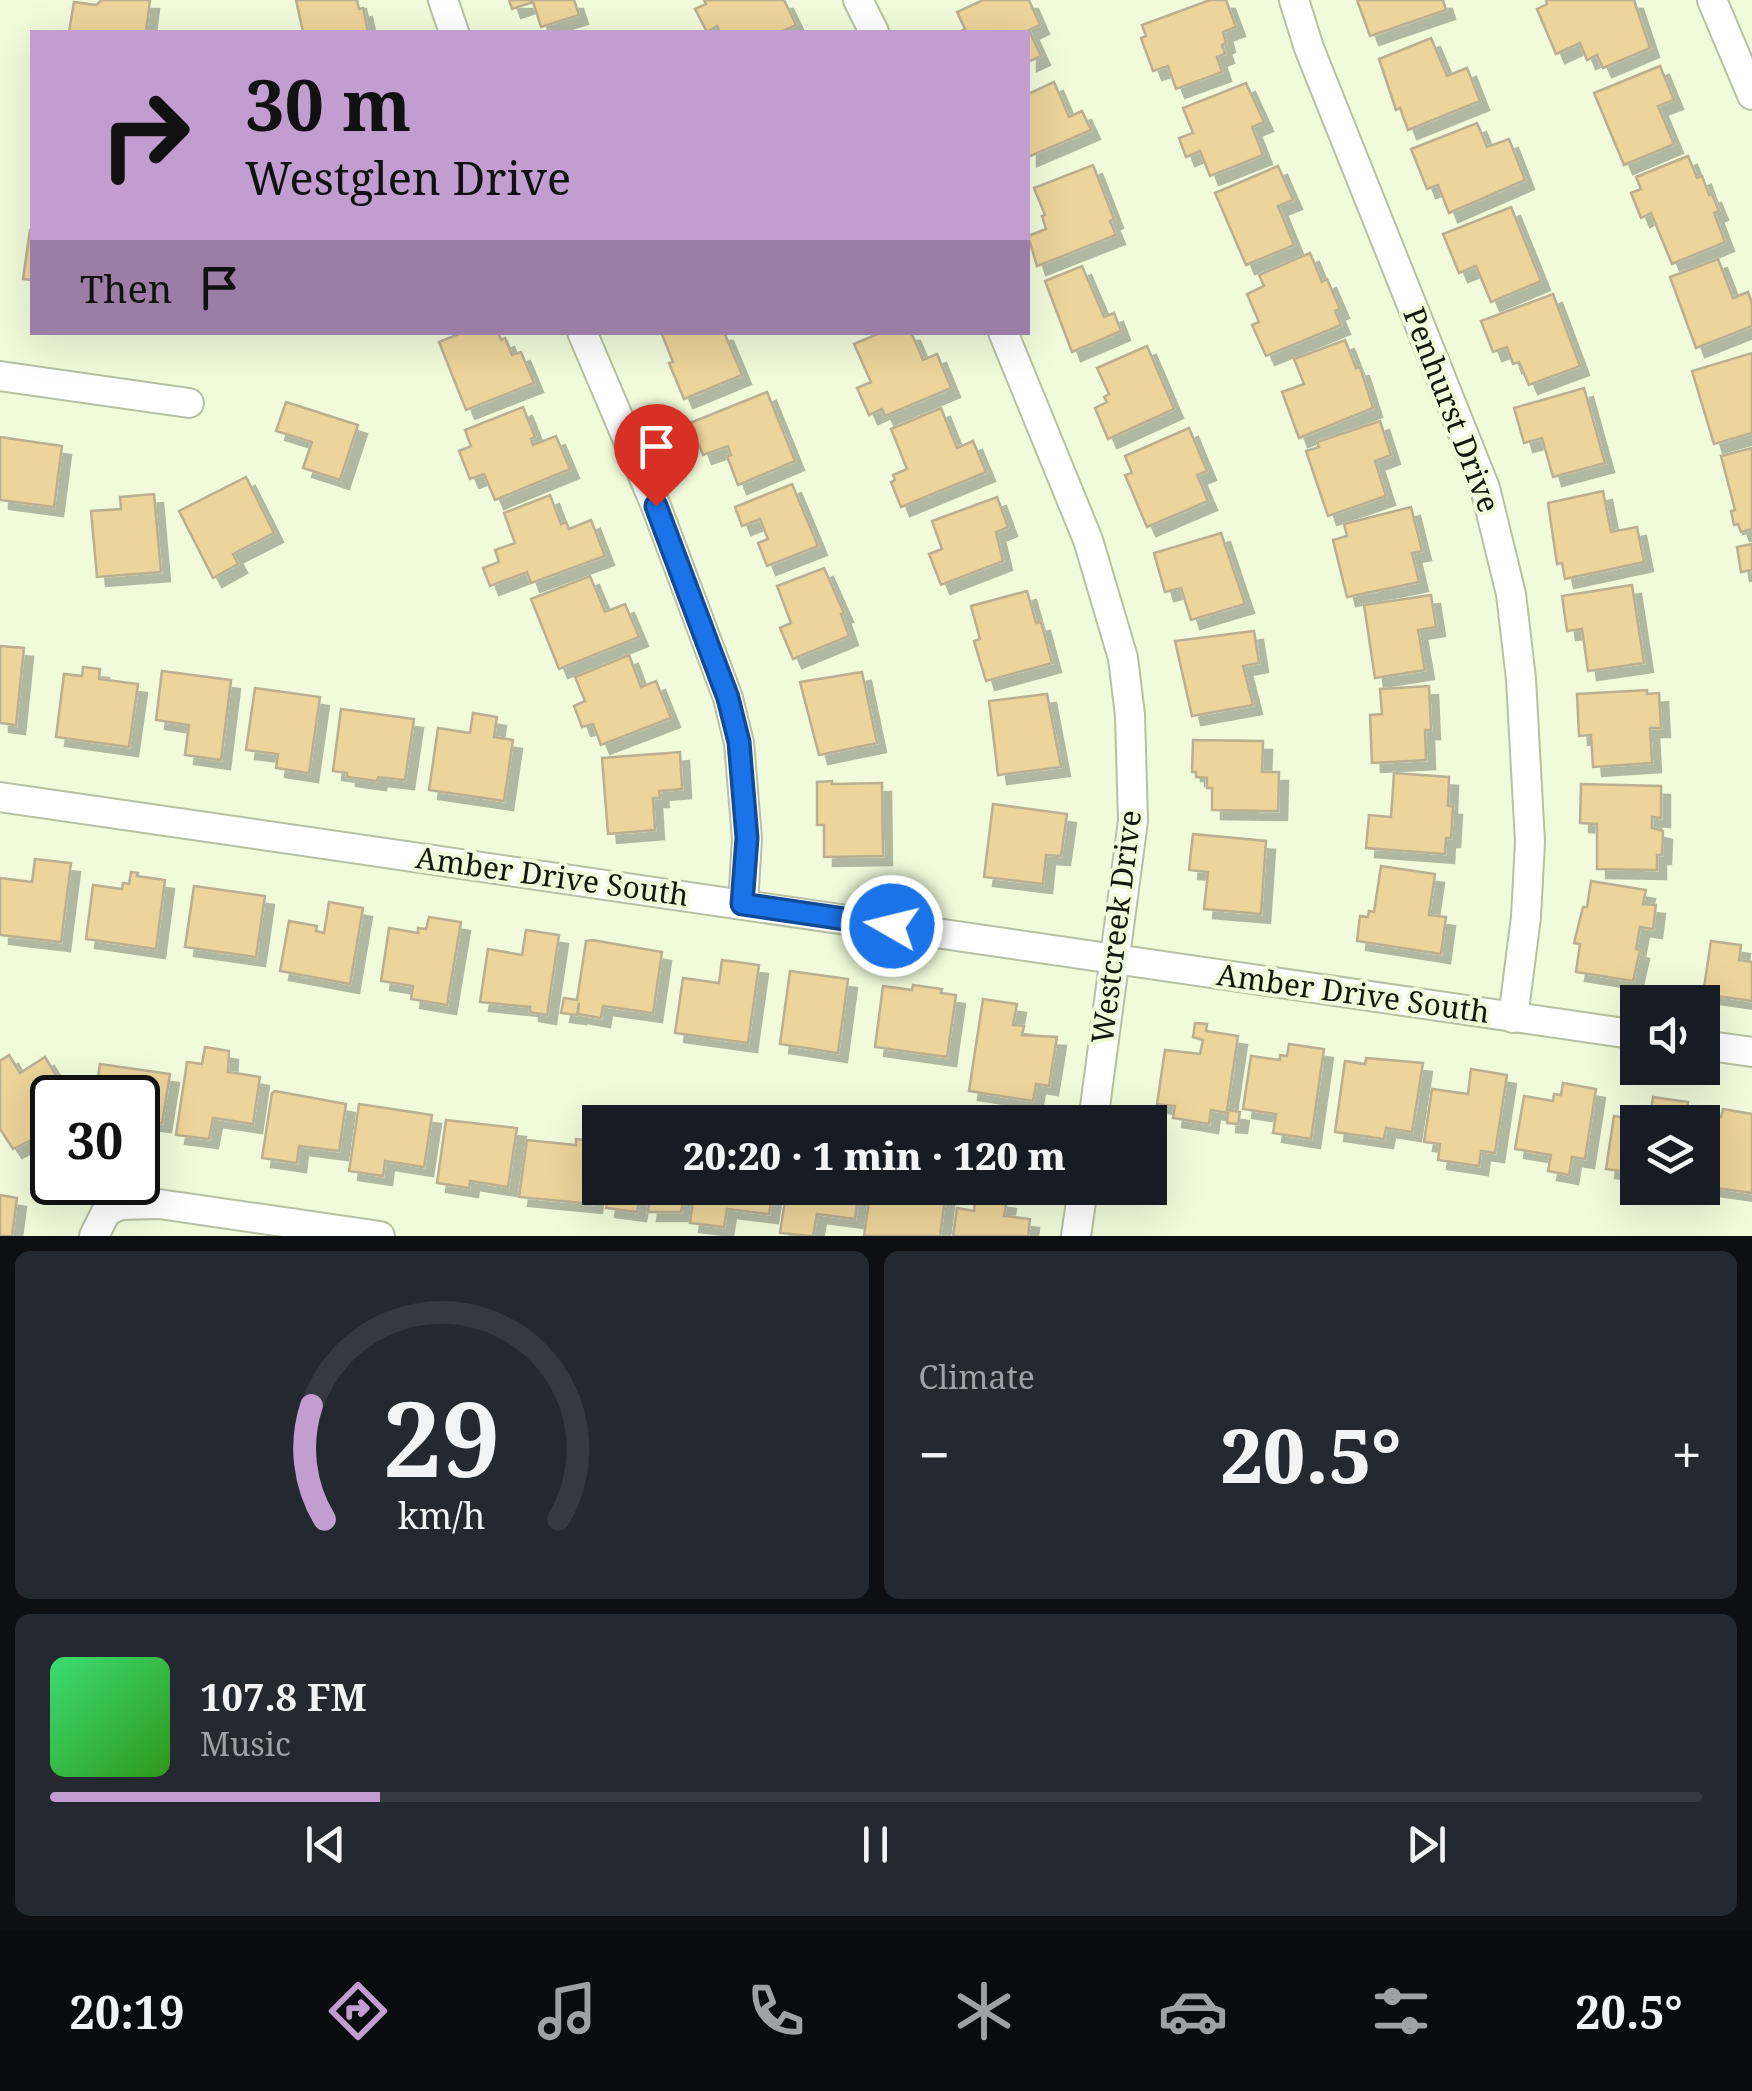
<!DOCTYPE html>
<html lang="en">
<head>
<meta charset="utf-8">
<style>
  :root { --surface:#171b24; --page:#242831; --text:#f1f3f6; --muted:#9ea1a6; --line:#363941; --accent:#c29dd0 }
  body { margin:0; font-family:"Noto Serif",serif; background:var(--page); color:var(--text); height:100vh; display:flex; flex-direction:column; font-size:38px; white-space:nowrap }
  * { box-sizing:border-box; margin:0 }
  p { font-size:32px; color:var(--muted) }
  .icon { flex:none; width:55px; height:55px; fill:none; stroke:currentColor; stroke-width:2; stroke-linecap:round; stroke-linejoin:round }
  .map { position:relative; height:1236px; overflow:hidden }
  .drawer { display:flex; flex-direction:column; gap:15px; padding:15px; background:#0d0f14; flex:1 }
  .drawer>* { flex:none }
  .banner { position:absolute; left:30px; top:30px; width:1000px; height:305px; border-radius:0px; box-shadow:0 10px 40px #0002; background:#c29dd0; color:#111; overflow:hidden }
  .fabs { position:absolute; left:1620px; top:985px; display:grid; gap:20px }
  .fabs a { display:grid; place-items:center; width:100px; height:100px; border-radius:0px; background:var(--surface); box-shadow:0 10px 40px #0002; font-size:50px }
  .speed { position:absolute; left:30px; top:1075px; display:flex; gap:20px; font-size:50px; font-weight:700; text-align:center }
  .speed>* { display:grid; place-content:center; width:130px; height:130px; border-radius:50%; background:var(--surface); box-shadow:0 10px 40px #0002; line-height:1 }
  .speed .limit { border:5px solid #111; border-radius:15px; background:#fff; color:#111 }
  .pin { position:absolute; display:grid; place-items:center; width:85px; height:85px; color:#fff; margin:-102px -42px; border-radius:50% 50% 50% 0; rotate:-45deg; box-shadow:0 0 10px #0007 }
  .pin .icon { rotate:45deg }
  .me { position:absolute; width:110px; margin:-55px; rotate:278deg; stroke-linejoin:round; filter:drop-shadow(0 0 8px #0008) }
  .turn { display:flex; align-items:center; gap:35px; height:210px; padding:0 50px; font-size:45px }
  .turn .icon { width:130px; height:130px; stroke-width:2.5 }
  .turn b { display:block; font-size:70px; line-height:85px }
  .then { display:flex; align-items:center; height:95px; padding:0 50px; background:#0003; gap:20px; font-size:38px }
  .big { font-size:75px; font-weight:800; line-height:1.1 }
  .drawer .widget { flex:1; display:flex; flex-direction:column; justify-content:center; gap:15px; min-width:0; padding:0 35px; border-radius:15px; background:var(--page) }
  .drawer .dial { align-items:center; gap:0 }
  .dial svg { height:260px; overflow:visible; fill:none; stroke:var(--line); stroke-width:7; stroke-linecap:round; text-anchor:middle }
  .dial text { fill:var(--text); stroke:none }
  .song { display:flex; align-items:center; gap:30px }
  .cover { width:120px; height:120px; border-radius:15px; background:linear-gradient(135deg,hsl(140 70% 55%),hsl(110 70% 35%)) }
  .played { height:10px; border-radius:5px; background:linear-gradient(90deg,var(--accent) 20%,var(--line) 20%) }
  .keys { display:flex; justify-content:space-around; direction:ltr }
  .heat { display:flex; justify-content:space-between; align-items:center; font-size:55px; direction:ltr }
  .drawer .tiles { flex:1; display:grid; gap:15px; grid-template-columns:1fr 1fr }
  .widget:last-child { grid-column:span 2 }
  .trip { position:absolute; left:582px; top:1105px; width:585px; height:100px; border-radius:0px; background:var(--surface); box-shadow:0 10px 40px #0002; font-weight:800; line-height:100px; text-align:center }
  .tab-bar { display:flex; height:160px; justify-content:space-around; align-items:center; background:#090b0e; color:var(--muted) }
  .tab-bar .icon { width:70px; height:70px }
  .tab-bar .selected { color:var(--accent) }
  .tab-bar b { font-size:45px; color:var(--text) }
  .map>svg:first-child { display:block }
  .building { fill:#ecd49a; stroke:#bbaf92; stroke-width:2.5; filter:url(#shadow) }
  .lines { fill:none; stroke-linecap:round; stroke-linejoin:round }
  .street-casing { stroke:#b7c0a2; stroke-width:32 }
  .street { stroke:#fff; stroke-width:28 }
  .route-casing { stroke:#114b97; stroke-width:25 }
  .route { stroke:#1a73e8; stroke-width:18 }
  .labels { text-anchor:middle; stroke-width:8; stroke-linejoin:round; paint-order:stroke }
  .street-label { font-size:30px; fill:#15180d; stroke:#f1fbdb }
</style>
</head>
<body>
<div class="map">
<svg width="1752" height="1236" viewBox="0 0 1752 1236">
  <defs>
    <filter id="shadow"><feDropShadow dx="9" dy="9" stdDeviation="0" flood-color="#0004"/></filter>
  </defs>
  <rect width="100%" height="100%" fill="#f1fbdb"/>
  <g class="building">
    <polygon points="102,0 150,0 146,32 69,32 74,2 96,5"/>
    <polygon points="296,0 357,0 359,9 363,8 368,32 303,32"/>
    <polygon points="509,0 574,0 579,15 541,27 533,2 512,9"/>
    <polygon points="704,0 784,0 796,25 781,32 720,32 717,26 707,32 695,9 706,4"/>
    <polygon points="983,0 1029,0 1040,25 1029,30 1041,56 1028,62 1028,32 959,32 965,29 957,12"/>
    <polygon points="1210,0 1226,0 1236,27 1223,32 1226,43 1222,45 1225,54 1217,57 1222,72 1176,89 1168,66 1153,71 1141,38 1146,36 1142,25"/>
    <polygon points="1357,0 1443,0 1446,10 1370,36"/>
    <polygon points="1546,0 1634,0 1650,48 1603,68 1597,55 1587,60 1580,43 1556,54 1537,9 1547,4"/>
    <polygon points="1431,38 1447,76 1467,68 1480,101 1408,130 1400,108 1396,110 1379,59"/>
    <polygon points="1660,66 1674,100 1658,106 1674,144 1624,165 1594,93"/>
    <polygon points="1054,82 1069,117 1082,111 1091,130 1028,157 1028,94"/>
    <polygon points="1246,83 1264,122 1252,127 1263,155 1210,176 1200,151 1186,157 1179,138 1193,133 1183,108"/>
    <polygon points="1477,123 1487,147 1509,139 1525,180 1449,213 1438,185 1427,189 1411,149"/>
    <polygon points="1688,156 1697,178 1702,176 1709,195 1712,194 1719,211 1714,213 1725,242 1672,264 1651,213 1641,218 1631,193 1641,189 1636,177"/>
    <polygon points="1093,165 1114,219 1110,221 1116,235 1037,266 1028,236 1046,229 1042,216 1045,215 1034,188"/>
    <polygon points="1278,166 1293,200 1278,206 1294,245 1246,265 1215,193"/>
    <polygon points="1511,207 1541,281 1491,302 1476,266 1459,273 1443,234"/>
    <polygon points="30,230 32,230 32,280 23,279"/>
    <polygon points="1310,253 1322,282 1327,279 1340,309 1335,311 1341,325 1266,356 1252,325 1259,322 1247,294 1264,286 1259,275"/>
    <polygon points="1718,259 1733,298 1748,292 1752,303 1752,326 1696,348 1670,277"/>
    <polygon points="1082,266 1104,317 1114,313 1121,331 1072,352 1045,281"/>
    <polygon points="1553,294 1580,366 1529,385 1519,362 1513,364 1507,347 1493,352 1481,321"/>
    <polygon points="464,332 498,332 501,340 505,338 512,355 521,352 534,383 466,410 439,342"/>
    <polygon points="661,332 724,332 742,375 684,399 669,363 673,362"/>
    <polygon points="882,332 911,332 923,360 937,354 951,388 885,416 882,409 869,415 857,388 871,382 854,344"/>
    <polygon points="1345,340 1356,368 1360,367 1373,408 1299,438 1282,392 1304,384 1294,359"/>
    <polygon points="1147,346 1174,409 1108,439 1095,408 1107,402 1104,397 1109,394 1097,368"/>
    <polygon points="1752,353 1752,433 1714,444 1692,371"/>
    <polygon points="1584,388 1605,463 1553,477 1542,438 1524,443 1514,408"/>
    <polygon points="767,392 795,461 738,485 727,456 731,455 728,446 703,455 690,423"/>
    <polygon points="286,402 358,425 340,480 303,468 312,442 276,431"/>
    <polygon points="523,407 535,437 531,439 533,445 556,436 570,469 495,500 484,474 470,479 459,451 471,446 465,430"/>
    <polygon points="941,408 957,448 973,441 986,472 901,507 891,482 895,480 893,475 907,469 891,429"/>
    <polygon points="1380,421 1391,455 1375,461 1386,496 1328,516 1306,451 1319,447 1317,442"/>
    <polygon points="1189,428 1207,471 1197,475 1208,501 1147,527 1125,475 1132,473 1125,456"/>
    <polygon points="0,437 62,446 54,507 0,500"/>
    <polygon points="1752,448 1752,529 1741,532 1738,524 1734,525 1731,511 1735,510 1721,456"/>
    <polygon points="246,477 274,533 233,554 238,564 213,578 179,511"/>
    <polygon points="792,484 818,546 767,566 758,543 768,539 760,519 742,526 735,507"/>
    <polygon points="1603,491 1611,532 1637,527 1644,562 1565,579 1562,563 1557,564 1548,503"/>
    <polygon points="154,494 161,572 97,577 91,511 121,509 120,497"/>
    <polygon points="550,495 561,524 566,522 569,529 591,520 605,556 531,583 527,572 490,586 483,568 499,562 495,550 515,543 504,513"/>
    <polygon points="997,497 1008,527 996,532 1003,561 941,585 929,554 942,549 932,521"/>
    <polygon points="1411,507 1422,551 1412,553 1419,582 1347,597 1333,540 1347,536 1344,524"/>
    <polygon points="1221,533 1245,604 1191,620 1181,588 1165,592 1154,553"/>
    <polygon points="1752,544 1752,570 1741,572 1737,547"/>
    <polygon points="824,568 844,613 841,614 849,636 793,659 780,628 791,623 777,586"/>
    <polygon points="590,576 605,612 625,604 639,637 559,669 531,599"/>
    <polygon points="1632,585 1644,663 1588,671 1582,629 1567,631 1562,596"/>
    <polygon points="1027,591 1036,623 1041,622 1052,663 986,681 974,641 980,639 971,606"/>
    <polygon points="1431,595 1436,627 1418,630 1425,670 1375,678 1364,605"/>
    <polygon points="1254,631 1259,663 1243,666 1253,705 1192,716 1175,641"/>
    <polygon points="0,646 24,648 16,725 0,723"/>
    <polygon points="629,655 641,687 656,681 671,718 601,745 593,724 582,727 574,706 585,701 575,677"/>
    <polygon points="83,667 100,669 99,679 138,684 129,747 56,737 64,674 82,676"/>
    <polygon points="162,671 231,680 221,760 185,755 189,725 156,720"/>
    <polygon points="862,672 877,743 819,755 800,682"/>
    <polygon points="1429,686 1431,730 1425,730 1426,760 1372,763 1370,715 1382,714 1380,689"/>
    <polygon points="255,688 320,697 309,773 276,768 278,754 246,750"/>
    <polygon points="1647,690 1647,694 1659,693 1661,728 1650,728 1652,763 1593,767 1591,735 1579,736 1577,694"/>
    <polygon points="1047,694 1061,767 998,775 989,701"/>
    <polygon points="341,709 414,719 405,780 378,777 377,781 347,777 347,773 333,771"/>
    <polygon points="473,713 497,717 494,737 513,740 504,801 429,790 438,728 470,733"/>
    <polygon points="1193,740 1263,741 1262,772 1279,772 1278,811 1212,810 1212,788 1207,788 1207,778 1196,777 1196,772 1192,772"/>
    <polygon points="680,752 682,789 659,791 660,798 653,798 655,830 608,834 602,758"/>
    <polygon points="1394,773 1449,777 1448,806 1453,806 1451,838 1446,838 1445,854 1366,848 1369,815 1391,817"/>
    <polygon points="832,781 832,784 882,783 883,856 824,857 824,825 817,825 817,782"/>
    <polygon points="1581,784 1661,786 1661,818 1652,817 1652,828 1663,831 1662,855 1657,855 1657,870 1597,869 1597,824 1580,823"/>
    <polygon points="993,804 1067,814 1061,856 1046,855 1043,884 984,877"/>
    <polygon points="1193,834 1266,841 1261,914 1204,909 1208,872 1189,870"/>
    <polygon points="35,859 71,863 61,942 0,935 0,878 32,882"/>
    <polygon points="1381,866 1435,874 1429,915 1446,917 1441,954 1357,941 1360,916 1368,917 1369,911 1374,912"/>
    <polygon points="131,872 138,873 137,876 165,880 156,949 86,939 93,885 122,889 123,883 129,884"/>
    <polygon points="1591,881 1646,890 1643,904 1656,905 1653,929 1640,927 1636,949 1640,950 1633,981 1576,972 1580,944 1574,943 1583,907 1587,907"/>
    <polygon points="194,886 265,896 256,957 185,947"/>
    <polygon points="329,902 363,908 350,984 280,971 289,921 317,926 316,931 324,933"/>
    <polygon points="429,917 461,922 447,1005 411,999 413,986 381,981 389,928 418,933 418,928 426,929"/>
    <polygon points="526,930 559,935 547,1015 530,1012 530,1007 480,1002 488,949 522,955"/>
    <polygon points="592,940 662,952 653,1013 603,1006 601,1018 578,1014 579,1003 577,1015 561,1013 564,998 577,1000 586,941"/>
    <polygon points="1711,941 1741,945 1739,960 1752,962 1752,1001 1703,994"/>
    <polygon points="722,960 759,965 748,1043 675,1033 683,978 719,983"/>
    <polygon points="790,971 848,979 838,1053 780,1044"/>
    <polygon points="913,985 942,989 941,993 956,995 947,1057 875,1047 883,986 912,990"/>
    <polygon points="983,999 1017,1004 1013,1025 1024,1026 1022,1035 1057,1037 1049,1086 1036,1084 1033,1101 969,1091"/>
    <polygon points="1195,1023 1207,1024 1206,1031 1238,1036 1227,1110 1240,1112 1238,1124 1227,1123 1228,1113 1211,1110 1209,1124 1173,1118 1175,1106 1157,1104 1165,1050 1200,1054 1203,1040 1193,1037"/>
    <polygon points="1289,1044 1324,1049 1311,1139 1273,1133 1276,1114 1243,1109 1251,1056 1280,1060 1280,1055 1287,1056"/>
    <polygon points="205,1047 229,1051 228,1072 260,1077 253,1124 213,1118 209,1139 176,1135 187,1062 202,1064"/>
    <polygon points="9,1055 20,1073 45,1057 70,1098 52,1098 52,1116 42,1123 45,1127 39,1132 41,1135 13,1149 0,1129 0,1061"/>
    <polygon points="1366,1058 1423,1063 1412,1132 1386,1128 1384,1139 1335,1132 1345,1061 1365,1064"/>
    <polygon points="100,1064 170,1074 162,1123 138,1120 138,1098 95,1098"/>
    <polygon points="1471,1069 1507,1075 1495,1153 1481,1151 1479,1166 1438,1160 1440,1144 1424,1142 1432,1089 1468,1094"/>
    <polygon points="1563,1083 1596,1089 1585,1159 1572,1157 1569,1175 1548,1171 1551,1155 1515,1149 1524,1096 1553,1101 1554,1094 1561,1095"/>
    <polygon points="275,1091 346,1104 339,1151 299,1146 297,1163 262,1158 272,1093"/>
    <polygon points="1653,1097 1688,1102 1685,1122 1649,1122"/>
    <polygon points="359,1104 432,1115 424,1167 385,1161 383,1176 349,1171"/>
    <polygon points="1723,1109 1752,1114 1752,1193 1702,1186 1703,1114 1721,1117"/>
    <polygon points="1614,1116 1643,1120 1638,1122 1638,1182 1632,1181 1633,1173 1606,1169"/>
    <polygon points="446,1120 517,1128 508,1187 470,1181 469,1188 437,1183"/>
    <polygon points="576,1139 600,1142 593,1204 519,1197 527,1140 576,1145"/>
    <polygon points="609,1188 685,1188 681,1212 648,1212 650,1197 640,1196 637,1212 606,1208"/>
    <polygon points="695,1188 773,1188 769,1214 727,1209 724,1227 690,1223"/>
    <polygon points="787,1188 859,1188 855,1219 817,1214 813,1236 780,1233"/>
    <polygon points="871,1188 946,1191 940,1236 864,1236"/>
    <polygon points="0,1195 17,1198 12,1236 0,1236"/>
    <polygon points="976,1195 1007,1200 1004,1216 1030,1219 1028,1236 953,1236 957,1208 974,1211"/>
  </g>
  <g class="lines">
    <defs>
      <g id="street">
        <polyline points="443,0 454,32"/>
        <polyline points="858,0 874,32"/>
        <polyline points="1294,0 1309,48 1485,488 1511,594 1521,679 1530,842 1526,917 1513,1018"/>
        <polyline points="1712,0 1752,95"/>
        <polyline points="582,332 656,506 728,698 739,743 747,839 743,904"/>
        <polyline points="1003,332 1088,540 1123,658 1130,715 1133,821 1093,1122"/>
        <polyline points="0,376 189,403"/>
        <polyline points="0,797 1638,1035"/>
        <polyline points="1702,1045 1752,1052"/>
        <polyline points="94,1236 106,1212 120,1205 159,1204 380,1236"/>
        <polyline points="1076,1236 1083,1188"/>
      </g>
    </defs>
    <use href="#street" class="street-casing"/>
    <use href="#street" class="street"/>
  </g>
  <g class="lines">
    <defs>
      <polyline id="route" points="656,506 728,698 739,742 747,838 742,904 892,926"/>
    </defs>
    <use href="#route" class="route-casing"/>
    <use href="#route" class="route"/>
  </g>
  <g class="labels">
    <g class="street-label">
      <text transform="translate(1451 410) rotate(69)" y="10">Penhurst Drive</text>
      <text transform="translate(552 877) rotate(8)" y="10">Amber Drive South</text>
      <text transform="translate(1117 927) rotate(-83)" y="10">Westcreek Drive</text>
      <text transform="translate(1353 994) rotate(8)" y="10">Amber Drive South</text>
    </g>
  </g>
</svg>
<div class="fabs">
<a><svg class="icon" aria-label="sound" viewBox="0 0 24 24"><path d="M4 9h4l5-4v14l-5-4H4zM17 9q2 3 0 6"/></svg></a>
<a><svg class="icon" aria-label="layers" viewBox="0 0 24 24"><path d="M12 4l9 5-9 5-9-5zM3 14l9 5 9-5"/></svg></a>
</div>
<div class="speed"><div class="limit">30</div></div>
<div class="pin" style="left:656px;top:506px;background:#d93025"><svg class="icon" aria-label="arrive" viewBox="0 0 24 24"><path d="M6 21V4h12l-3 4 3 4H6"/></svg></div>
<svg class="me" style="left:892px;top:926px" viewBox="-20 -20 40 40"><circle r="17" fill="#1a73e8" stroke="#fff" stroke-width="3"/><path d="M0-11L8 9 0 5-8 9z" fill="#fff"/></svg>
<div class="trip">20:20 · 1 min · 120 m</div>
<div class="banner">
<div class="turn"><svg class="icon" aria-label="right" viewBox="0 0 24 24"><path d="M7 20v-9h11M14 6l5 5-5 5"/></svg><div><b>30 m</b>Westglen Drive</div></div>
<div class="then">Then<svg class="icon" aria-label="arrive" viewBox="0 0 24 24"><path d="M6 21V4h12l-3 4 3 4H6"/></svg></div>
</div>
</div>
<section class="drawer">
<div class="tiles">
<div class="widget dial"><svg viewBox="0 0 100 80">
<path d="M14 69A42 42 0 1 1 86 69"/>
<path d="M14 69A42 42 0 0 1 10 34" stroke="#c29dd0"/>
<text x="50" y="56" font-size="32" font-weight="700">29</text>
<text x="50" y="72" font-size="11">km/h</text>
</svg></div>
<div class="widget"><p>Climate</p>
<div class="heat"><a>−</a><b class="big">20.5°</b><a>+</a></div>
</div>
<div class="widget">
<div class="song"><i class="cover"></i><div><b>107.8 FM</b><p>Music</p></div></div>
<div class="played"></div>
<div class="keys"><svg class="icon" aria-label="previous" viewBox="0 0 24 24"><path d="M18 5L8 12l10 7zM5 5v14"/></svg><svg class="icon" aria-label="pause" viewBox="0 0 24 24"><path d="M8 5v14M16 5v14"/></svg><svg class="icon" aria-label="next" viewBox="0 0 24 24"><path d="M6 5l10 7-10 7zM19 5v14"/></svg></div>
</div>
</div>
</section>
<nav class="tab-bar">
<b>20:19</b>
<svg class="icon selected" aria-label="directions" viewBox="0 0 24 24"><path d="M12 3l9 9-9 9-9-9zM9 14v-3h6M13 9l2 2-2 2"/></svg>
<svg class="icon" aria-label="music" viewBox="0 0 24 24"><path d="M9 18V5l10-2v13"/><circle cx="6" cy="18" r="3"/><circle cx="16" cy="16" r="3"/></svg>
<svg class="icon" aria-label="phone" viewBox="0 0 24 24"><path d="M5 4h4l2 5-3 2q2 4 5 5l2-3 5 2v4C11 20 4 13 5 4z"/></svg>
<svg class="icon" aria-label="climate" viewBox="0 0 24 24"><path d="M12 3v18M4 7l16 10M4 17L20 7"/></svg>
<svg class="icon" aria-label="car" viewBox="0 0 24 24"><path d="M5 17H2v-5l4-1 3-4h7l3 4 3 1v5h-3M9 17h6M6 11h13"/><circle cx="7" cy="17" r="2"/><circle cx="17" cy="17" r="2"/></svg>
<svg class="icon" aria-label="filters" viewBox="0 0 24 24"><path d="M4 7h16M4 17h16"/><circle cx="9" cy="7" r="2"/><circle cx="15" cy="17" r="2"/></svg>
<b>20.5°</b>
</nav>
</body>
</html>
